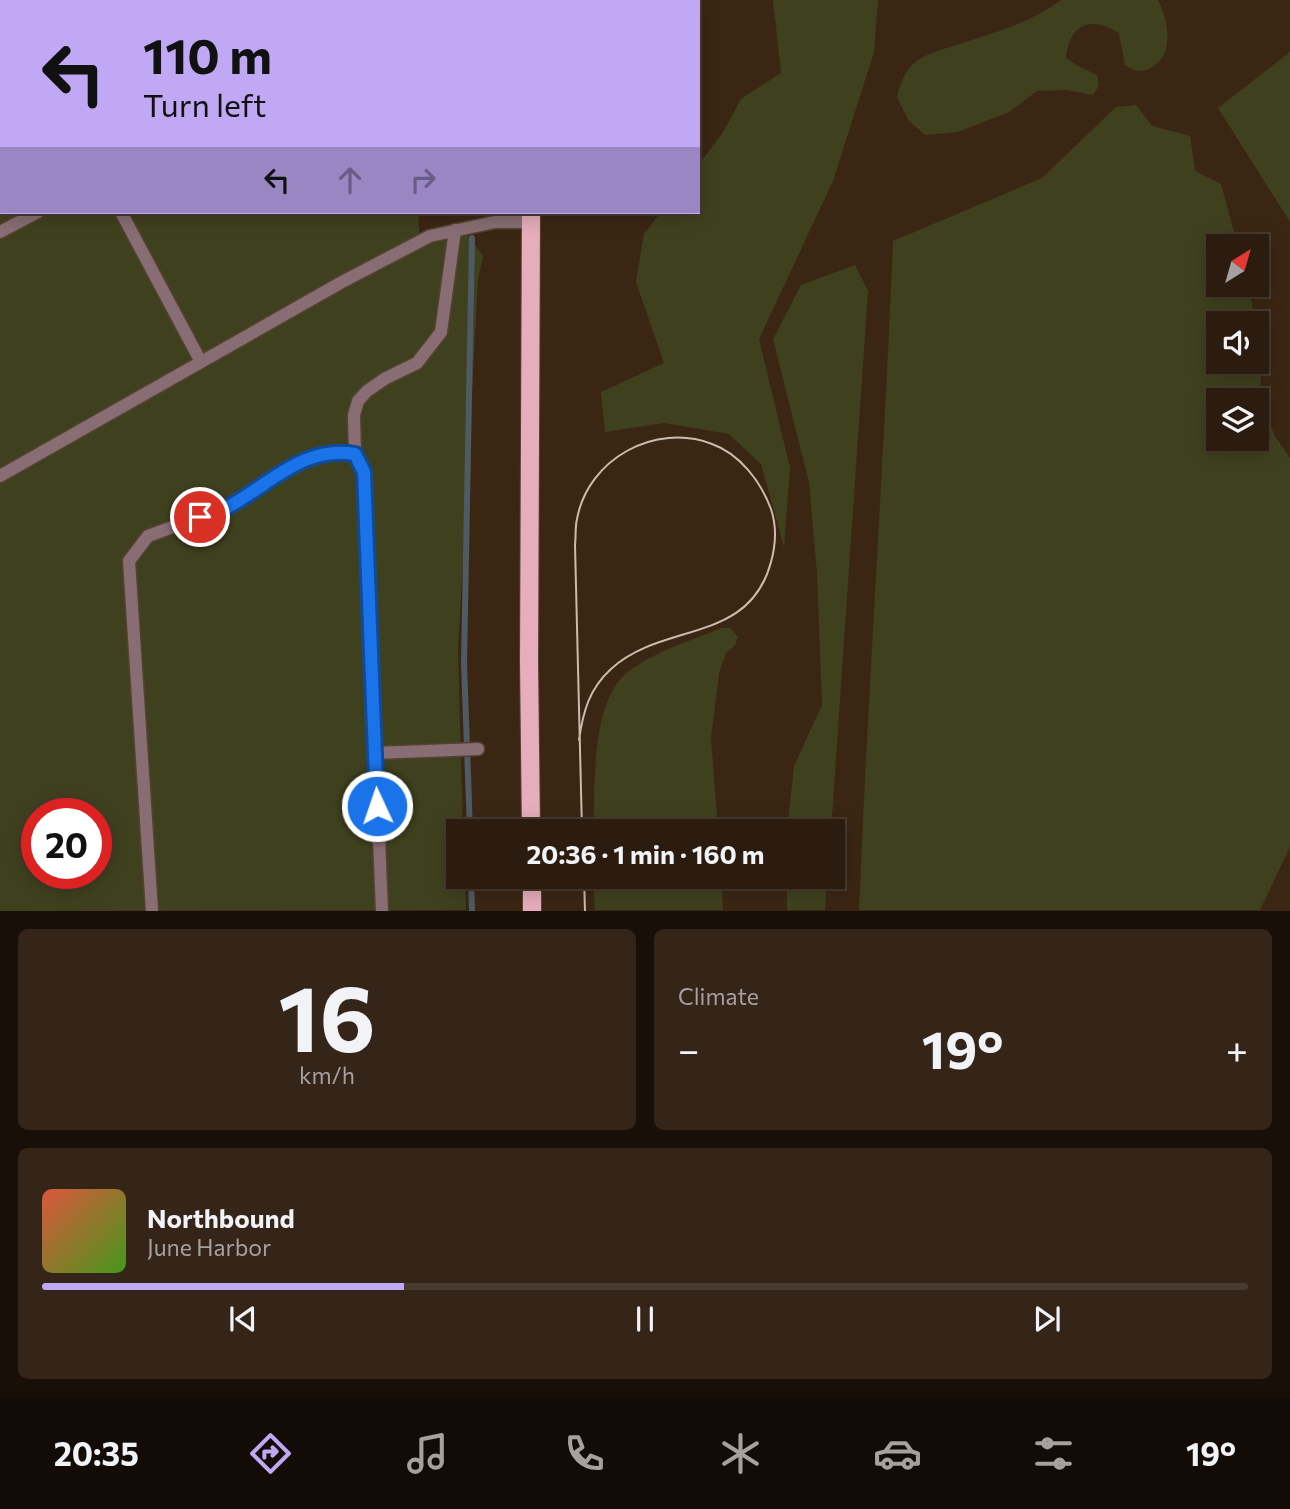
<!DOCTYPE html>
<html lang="en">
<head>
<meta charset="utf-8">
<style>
  :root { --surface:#2c1c0f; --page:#342518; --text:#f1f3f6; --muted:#a6a19e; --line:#483a2f; --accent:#c0a8f4 }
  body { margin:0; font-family:Commissioner,sans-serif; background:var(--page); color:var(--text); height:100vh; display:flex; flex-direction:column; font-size:26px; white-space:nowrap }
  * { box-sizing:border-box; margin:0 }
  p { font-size:23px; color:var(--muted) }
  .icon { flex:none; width:38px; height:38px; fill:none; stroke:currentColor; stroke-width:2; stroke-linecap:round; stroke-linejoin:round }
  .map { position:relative; height:911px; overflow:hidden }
  .drawer { display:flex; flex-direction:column; gap:18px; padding:18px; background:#180f08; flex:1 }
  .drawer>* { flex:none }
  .guide { position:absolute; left:0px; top:0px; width:700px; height:214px; box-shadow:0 4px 18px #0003,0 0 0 2px var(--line); background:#c0a8f4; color:#111; overflow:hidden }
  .needle { width:46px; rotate:37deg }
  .buttons { position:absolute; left:1206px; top:234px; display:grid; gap:14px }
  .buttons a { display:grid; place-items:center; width:63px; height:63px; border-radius:0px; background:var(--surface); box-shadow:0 4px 18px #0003,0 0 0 2px var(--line); font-size:35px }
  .speed { position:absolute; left:21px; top:798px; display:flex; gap:14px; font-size:35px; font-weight:700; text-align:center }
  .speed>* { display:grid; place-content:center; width:91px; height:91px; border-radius:50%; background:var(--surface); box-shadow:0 4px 18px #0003,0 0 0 2px var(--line); line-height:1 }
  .speed .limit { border:10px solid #d22; background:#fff; color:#111 }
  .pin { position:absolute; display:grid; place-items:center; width:60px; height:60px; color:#fff; margin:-30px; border:4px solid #fff; border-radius:50%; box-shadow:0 2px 7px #0007 }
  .me { position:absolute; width:77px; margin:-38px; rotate:357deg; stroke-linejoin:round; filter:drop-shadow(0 0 5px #0008) }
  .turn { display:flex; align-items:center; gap:24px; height:147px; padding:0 28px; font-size:32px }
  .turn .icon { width:91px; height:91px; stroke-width:2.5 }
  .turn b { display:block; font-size:49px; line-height:60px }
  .lanes { display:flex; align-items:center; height:66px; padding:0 28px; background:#0003; justify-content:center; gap:35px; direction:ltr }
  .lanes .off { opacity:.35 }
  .big { font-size:52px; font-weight:700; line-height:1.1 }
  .drawer .card { flex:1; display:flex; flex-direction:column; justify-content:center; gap:10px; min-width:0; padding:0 24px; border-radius:10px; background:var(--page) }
  .drawer .dial { align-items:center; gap:0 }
  .dial b { font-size:91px; line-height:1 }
  .song { display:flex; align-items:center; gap:21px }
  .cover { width:84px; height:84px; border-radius:10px; background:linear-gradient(135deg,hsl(10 70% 55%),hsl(100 70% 35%)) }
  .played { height:7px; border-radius:4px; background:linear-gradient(90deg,var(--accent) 30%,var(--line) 30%) }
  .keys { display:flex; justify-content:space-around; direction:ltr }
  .heat { display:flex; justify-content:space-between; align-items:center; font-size:38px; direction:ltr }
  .drawer .tiles { flex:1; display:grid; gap:18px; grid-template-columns:1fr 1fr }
  .card:last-child { grid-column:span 2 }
  .trip { position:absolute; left:446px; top:819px; width:399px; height:70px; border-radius:0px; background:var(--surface); box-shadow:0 4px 18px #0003,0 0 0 2px var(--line); font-weight:700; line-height:70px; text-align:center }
  .menu { display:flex; height:112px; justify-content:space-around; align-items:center; background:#120b06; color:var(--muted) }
  .menu .icon { width:49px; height:49px }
  .menu .current { color:var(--accent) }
  .menu b { font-size:32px; color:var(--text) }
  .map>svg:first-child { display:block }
  .green { fill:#3f411e; fill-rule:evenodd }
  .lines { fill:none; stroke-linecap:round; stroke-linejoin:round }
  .stream { stroke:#4e5b64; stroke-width:6 }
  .lane-casing { stroke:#564231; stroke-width:15 }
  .primary-casing { stroke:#564231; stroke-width:20 }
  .lane { stroke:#886d74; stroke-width:12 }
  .primary { stroke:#e6adbc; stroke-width:18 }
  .tram { stroke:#ccbcaf; stroke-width:2 }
  .route-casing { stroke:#114b97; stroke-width:18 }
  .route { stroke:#1a73e8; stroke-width:12 }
</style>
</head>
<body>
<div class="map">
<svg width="1290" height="911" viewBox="0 0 1290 911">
  <rect width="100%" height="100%" fill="#3b2614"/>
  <g class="green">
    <path d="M0 0H456L2 2V212H418L420 247 434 238 467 234 483 256 478 280 458 651 463 831H458V877H465L466 910 0 911ZM37 814H96V873H37Z"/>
    <polygon points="773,0 878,0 874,52 833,181 759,339 790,468 784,547 761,464 729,434 664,423 605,432 601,392 664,363 636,282 644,234 661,212 698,212 698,165 722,134 741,99 781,73"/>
    <path d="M1061 0H1158C1168 19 1174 52 1155 65 1143 74 1136 72 1125 65L1119 33C1091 15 1069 24 1066 58L1078 66 1097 75 1099 86 1093 95 1067 90 1037 91 1009 112 958 132 925 135 908 120 897 97C900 85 904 73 913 64 925 53 948 48 963 43 997 32 1032 22 1061 0Z"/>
    <polygon points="1290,52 1290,222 1218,108"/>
    <path d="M1136 105 1152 126 1190 136 1195 171 1221 184 1238 247H1218V285H1248L1256 324H1218V362H1256L1257 325 1262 350 1260 397 1275 436 1290 458V847L1260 910H859C868 687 884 464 893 241L1042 178 1116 107ZM1218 401H1256V439H1218Z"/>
    <polygon points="855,265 868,291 831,831 787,831 794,766 822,705 817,573 809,482 773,339 801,285"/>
    <path d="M722 628H730L738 637 735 645 726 653 719 673 711 738 718 831H593C596 785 589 696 633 668 660 650 692 640 722 628Z"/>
    <polygon points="593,877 721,877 723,910 595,910"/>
    <polygon points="787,877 827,877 825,910 787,910"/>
  </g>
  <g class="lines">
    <g class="stream">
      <polyline points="503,2 503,0"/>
      <polyline points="470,831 464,663 472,238"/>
      <polyline points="471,877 472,911"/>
    </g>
    <defs>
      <g id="lane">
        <polyline points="0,2 3,0"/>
        <polyline points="662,2 663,0"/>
        <polyline points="121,212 201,362"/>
        <polyline points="0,232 38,212"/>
        <polyline points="355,454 354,415 358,401 367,391 386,378 417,363 441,332 455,230"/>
        <polyline points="0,476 342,282 430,236 495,222 530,222"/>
        <polyline points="375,753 478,749"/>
        <polyline points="152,911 129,561 148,536 225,508 291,465 338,451 355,454 364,472 382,911"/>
      </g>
      <g id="primary">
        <polyline points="554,2 555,0"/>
        <polyline points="531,831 529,662 531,212"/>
        <polyline points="532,877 532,911"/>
      </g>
    </defs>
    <use href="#lane" class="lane-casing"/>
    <use href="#primary" class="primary-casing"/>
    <use href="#lane" class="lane"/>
    <use href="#primary" class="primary"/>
    <g class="tram">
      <path d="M579 740C583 712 589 689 611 669 663 621 749 645 771 562 776 544 777 527 771 509 761 482 740 454 712 444 655 422 588 459 577 519 575 527 576 537 575 545L582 831"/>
      <polyline points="584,877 585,911"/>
    </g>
  </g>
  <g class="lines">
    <defs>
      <path id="route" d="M200 517C208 514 218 512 226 508 268 486 303 445 355 454L364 472 377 806"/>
    </defs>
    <use href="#route" class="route-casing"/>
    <use href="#route" class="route"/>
  </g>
</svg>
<div class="buttons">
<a><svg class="needle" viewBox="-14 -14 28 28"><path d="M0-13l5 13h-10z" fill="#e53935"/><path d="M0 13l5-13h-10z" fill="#a6a19e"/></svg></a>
<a><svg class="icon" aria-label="sound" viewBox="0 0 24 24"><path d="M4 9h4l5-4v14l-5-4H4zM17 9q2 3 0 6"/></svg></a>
<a><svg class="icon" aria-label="layers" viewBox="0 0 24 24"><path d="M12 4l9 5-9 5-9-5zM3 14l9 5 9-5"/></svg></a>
</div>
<div class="speed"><div class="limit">20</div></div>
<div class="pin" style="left:200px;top:517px;background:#d93025"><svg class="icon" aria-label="arrive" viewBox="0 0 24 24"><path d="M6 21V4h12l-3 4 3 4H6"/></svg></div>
<svg class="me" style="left:377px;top:806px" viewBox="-20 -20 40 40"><circle r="17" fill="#1a73e8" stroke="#fff" stroke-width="3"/><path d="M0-11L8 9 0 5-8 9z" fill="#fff"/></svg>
<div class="trip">20:36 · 1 min · 160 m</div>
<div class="guide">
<div class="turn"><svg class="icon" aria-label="left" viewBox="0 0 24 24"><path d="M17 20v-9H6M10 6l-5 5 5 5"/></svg><div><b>110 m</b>Turn left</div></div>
<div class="lanes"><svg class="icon" aria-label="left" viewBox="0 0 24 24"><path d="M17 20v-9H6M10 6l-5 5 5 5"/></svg><svg class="icon off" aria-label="ahead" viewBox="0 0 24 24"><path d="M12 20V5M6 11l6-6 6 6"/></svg><svg class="icon off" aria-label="right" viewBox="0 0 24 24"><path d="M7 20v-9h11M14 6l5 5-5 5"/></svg></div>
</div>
</div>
<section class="drawer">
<div class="tiles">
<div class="card dial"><b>16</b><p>km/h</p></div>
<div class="card"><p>Climate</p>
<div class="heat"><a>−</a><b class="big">19°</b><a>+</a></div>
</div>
<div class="card">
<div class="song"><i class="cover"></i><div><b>Northbound</b><p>June Harbor</p></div></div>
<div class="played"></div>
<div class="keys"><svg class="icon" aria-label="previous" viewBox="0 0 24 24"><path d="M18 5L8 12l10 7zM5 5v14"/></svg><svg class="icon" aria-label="pause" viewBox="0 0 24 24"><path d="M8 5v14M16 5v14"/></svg><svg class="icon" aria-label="next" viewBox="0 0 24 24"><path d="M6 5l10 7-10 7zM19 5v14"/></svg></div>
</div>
</div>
</section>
<nav class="menu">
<b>20:35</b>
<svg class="icon current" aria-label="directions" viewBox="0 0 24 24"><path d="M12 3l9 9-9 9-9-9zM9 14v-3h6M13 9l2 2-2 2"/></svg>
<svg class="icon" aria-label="music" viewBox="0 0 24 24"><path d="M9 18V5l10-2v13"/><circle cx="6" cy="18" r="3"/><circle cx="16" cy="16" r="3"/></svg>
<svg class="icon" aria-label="phone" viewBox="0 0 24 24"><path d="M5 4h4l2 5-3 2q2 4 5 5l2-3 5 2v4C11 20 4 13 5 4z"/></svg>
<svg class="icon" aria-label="climate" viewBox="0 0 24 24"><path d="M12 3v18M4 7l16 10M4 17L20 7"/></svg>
<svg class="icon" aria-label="car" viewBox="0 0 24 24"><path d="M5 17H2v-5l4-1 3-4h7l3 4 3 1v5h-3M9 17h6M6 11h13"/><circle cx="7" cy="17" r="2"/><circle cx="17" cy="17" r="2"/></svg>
<svg class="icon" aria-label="filters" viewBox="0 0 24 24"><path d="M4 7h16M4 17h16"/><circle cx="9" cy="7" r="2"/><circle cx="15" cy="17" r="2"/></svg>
<b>19°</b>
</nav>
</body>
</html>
